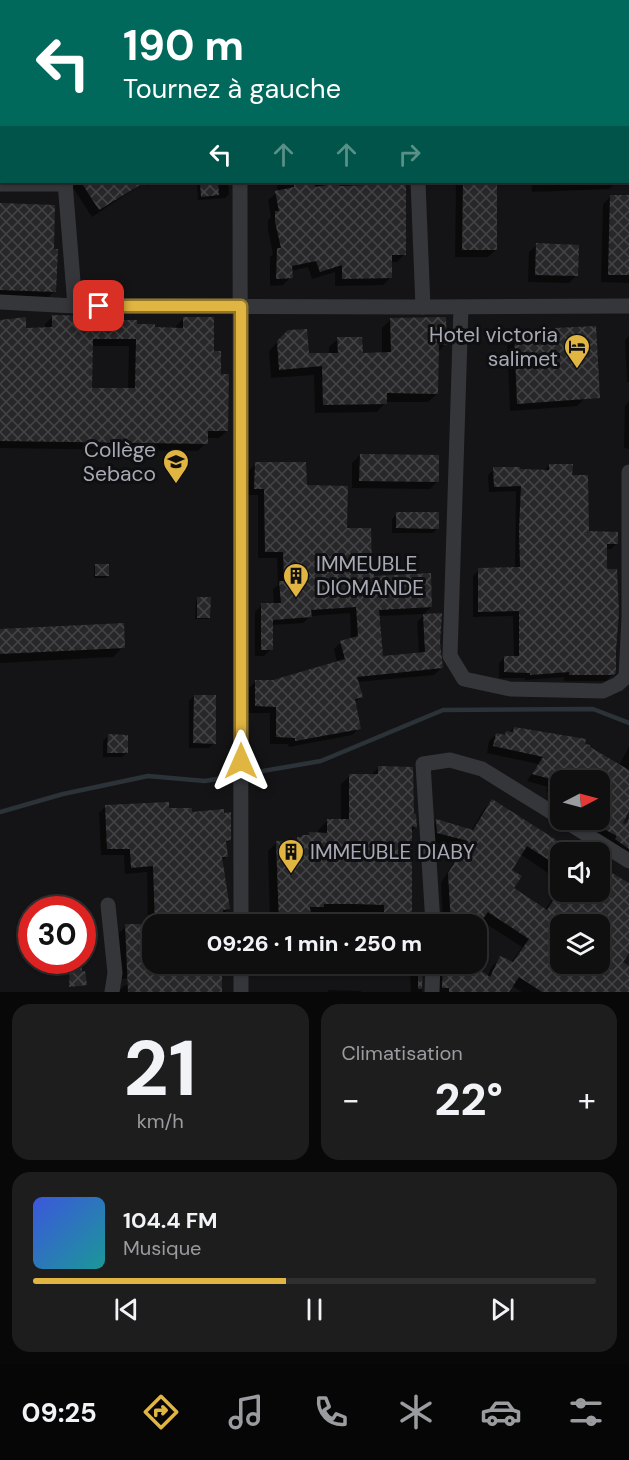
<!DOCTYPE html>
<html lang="fr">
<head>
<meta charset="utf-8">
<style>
  :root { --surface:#0f0f10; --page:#1d1d1e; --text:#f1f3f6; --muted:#9b9c9f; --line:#2f2f30; --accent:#e1b541 }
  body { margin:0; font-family:"DM Sans",sans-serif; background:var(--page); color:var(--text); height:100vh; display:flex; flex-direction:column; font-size:22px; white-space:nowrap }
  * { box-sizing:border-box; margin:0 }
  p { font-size:20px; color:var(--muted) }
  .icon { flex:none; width:33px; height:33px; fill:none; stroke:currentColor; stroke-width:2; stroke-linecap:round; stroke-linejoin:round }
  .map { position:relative; height:992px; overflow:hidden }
  .details { display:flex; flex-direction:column; gap:12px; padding:12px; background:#080809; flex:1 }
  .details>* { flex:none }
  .top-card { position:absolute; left:0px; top:0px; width:630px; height:183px; box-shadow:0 2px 4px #0004,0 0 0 2px var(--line); background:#00695c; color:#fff; overflow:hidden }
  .needle { width:39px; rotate:84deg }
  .tools { position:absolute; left:550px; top:770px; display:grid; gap:12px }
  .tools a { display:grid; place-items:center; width:60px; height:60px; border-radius:12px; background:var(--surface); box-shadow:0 2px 4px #0004,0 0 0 2px var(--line); font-size:30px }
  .speed { position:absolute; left:18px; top:896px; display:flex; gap:12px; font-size:30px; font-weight:700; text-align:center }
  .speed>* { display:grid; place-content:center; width:78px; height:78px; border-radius:50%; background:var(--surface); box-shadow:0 2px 4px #0004,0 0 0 2px var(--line); line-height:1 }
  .speed .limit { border:9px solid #d22; background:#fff; color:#111 }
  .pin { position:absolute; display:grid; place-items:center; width:51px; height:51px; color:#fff; margin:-26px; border-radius:12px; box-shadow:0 3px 9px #0006 }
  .me { position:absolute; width:66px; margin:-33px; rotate:0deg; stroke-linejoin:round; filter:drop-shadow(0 0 4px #0008) }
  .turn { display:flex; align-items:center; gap:21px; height:126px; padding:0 24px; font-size:27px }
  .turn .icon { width:78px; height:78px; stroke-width:2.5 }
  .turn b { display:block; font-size:42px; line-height:51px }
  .lanes { display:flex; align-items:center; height:57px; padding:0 24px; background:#0003; justify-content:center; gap:30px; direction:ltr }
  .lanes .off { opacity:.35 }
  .big { font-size:45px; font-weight:800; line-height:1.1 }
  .details .tile { flex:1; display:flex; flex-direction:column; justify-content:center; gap:9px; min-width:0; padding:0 21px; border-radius:18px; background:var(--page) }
  .details .dial { align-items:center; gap:0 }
  .dial b { font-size:78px; line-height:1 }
  .song { display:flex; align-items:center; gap:18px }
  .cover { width:72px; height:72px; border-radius:9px; background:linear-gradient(135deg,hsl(230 70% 55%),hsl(180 70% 35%)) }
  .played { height:6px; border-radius:3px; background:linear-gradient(90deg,var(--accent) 45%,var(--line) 45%) }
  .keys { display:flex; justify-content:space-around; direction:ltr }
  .heat { display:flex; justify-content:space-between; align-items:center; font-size:33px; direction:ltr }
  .details .tiles { flex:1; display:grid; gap:12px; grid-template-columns:1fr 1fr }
  .tile:last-child { grid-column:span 2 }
  .trip { position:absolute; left:142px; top:914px; width:345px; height:60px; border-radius:18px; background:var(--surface); box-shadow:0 2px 4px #0004,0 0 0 2px var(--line); font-weight:800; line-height:60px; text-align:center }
  .tab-bar { display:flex; height:96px; justify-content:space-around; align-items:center; background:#060606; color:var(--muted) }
  .tab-bar .icon { width:42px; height:42px }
  .tab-bar .active { color:var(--accent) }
  .tab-bar b { font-size:27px; color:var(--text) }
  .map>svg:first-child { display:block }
  .shadow { fill:#0007; fill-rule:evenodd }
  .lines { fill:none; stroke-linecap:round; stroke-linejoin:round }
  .stream { stroke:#2b3238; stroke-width:4.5 }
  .building { fill:url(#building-cross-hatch); fill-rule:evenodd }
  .minor { stroke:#35363a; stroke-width:15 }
  .route-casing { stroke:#92762a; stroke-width:15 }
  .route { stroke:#e1b541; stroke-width:10 }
  .labels { text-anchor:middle; stroke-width:6; stroke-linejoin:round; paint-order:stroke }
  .poi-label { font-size:21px; fill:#a7aab5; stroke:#0f0f11; text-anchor:end }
</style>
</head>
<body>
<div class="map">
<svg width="629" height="992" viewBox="0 0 629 992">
  <defs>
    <pattern id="building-cross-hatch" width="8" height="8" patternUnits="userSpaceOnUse" patternTransform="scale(1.5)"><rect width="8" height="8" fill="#272729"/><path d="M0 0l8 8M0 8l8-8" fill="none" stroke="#444446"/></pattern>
  </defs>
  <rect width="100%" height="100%" fill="#141416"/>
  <g class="shadow">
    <polygon points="14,0 152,0 152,2 11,2"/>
    <polygon points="231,0 370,0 371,2 232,2"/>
    <polygon points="404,0 629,0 629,27 628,2"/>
    <rect x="628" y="30" width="1" height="74"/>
    <polygon points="0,98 2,98 0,182"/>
    <polygon points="76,182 156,182 147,186 145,182 92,217 72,186"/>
    <polygon points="197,182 228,182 229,194 225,198 198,200"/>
    <polygon points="276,182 404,182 405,254 397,262 390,262 390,278 383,285 335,286 335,272 312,279 308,267 291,271 291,277 283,285 270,286 270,257 273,254 268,230 268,220 271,217 268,200 278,192"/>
    <polygon points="456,182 496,182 496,250 488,257 455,257"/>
    <polygon points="531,182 617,182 609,189 532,192"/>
    <polygon points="611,196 629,197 629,283 601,282 603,204"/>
    <polygon points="0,204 54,291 45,301 0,298"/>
    <polygon points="537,245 576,276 569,283 528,282 529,252"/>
    <path d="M53 316 154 329H176V326L184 318 212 352 219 375 227 431 219 438H206V443L198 451 0 448V322L24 330 45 329V324ZM92 346H129L128 390 91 389Z"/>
    <polygon points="391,319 445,344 438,352 437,394 428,402 386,402 377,412 315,413 314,375 271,378 269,351 288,331 307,355 329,355 329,347 338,339 361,354 382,354 382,328"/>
    <polygon points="515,332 585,398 577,406 510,411 507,339"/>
    <polygon points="629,336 629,382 627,382 625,340"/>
    <polygon points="629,401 629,449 624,448 625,406"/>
    <polygon points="360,455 438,481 430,489 352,488 352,463"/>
    <polygon points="255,464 305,487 345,530 372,578 431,607 424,614 378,616 381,658 419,654 417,622 424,615 438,642 441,668 434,675 357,682 361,697 354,703 359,728 352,735 289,747 288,744 270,744 270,713 249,713 249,688 256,681 273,681 337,662 334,649 341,642 351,639 350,613 311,616 303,623 272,625 271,649 264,656 255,656 255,612 262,605 274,605 273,589 278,585 277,558 258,558 258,495 248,495 249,471"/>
    <polygon points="549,465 571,476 587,533 617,543 611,549 606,549 605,570 615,672 606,681 564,681 564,677 525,680 525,678 499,678 499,663 505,657 514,657 513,616 473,617 473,576 479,570 515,569 516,491 489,492 488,475 494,469 543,472"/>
    <polygon points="397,514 438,528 433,533 392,533 392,519"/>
    <polygon points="96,565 108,576 106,578 94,578 94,567"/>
    <polygon points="198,599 209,617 207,619 195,619 196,601"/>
    <polygon points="0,631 123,647 113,657 0,663"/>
    <polygon points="194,696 214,743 209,748 189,748 189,701"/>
    <polygon points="514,728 583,746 619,766 629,746 629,812 600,796 600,780 561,780 561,797 546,791 548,787 527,781 538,764 487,753 489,741 496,734 503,736"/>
    <polygon points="108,736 127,752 122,757 103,757 103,741"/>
    <polygon points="379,767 413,815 416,827 410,832 411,924 376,924 376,913 316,912 313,915 309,915 310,924 270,924 268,851 277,842 295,841 310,834 318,834 318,830 327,821 341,821 341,784 350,776 371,775"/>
    <path d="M492 801 575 852H561V882L520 854 510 870 512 888 545 910 561 886V891H600V868L629 886V950L621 962 629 968V992H522L512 986 507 992H434L435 973 443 964 468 963 487 977 492 966 501 958 511 963 522 947 480 920 477 925 443 924 441 883 461 850 429 841V829L437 821 471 831 484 809ZM561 924H600V963H561Z"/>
    <polygon points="106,806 168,809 191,813 230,840 225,844 227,856 221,862 229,909 221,916 221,924 153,924 153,963 221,963 221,992 118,992 124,986 130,984 129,978 121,979 119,933 126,926 148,925 147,872 125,874 124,855 101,855 99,813"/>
    <polygon points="600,808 629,829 629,852 623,858 564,819 600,819"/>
    <polygon points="57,904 85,905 82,939 82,909 52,909"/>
    <polygon points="255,963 305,963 255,968"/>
    <polygon points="418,965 422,965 422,992 411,992 410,973"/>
    <polygon points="329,990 361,991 361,992 327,992"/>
  </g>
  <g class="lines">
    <polyline class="stream" points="0,812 63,794 148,776 205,781 321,761 443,710 593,709 629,723"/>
  </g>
  <g class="building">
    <polygon points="81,182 145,182 99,210"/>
    <polygon points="200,182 218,182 219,195 201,197"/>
    <polygon points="294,182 315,182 315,187 340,183 340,186 368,185 368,182 391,182 391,185 406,185 406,255 392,255 392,278 342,279 342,265 320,272 316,261 292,266 293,278 276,279 277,248 281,248 275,222 275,211 279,211 275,191 294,187"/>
    <polygon points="463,182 497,182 497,250 462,250"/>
    <polygon points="610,195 629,195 629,275 608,275"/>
    <polygon points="0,203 55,205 54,249 58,249 56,292 0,290"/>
    <polygon points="536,243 579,245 578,276 535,275"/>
    <path d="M52 315 94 316V320H137V324H155V327L183 328V317H214V351H221V374H229L228 431H208V444L0 441V320L26 317V328L52 327ZM93 339H136L135 388H92Z"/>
    <polygon points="446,317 447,345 439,345 438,394 387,393 387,404 323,405 322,366 279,370 277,341 288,330 307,329 309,353 338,353 337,337 362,337 363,353 391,352 390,318"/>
    <polygon points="596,326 600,398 517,404 514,330"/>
    <polygon points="360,454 439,455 439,482 359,481"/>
    <polygon points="255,462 306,462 307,485 348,486 347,528 371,528 372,568 373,568 374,576 431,573 432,607 379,610 383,656 425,652 423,614 442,613 440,642 443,668 357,677 363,697 355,699 361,729 295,741 295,738 276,737 276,707 255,706 255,680 273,680 345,659 340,641 358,636 356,607 311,610 312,617 273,620 273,650 261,650 261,603 281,603 279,581 284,581 283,552 265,552 264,489 254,489"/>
    <polygon points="549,464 573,464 572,475 588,475 589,531 618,532 618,544 607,544 607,569 617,569 619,612 616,650 616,673 613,675 569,675 569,672 530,675 530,673 504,672 504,656 519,656 519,611 478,612 478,568 520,567 519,530 521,486 494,487 493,467 520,467 520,469 549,470"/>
    <polygon points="396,512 439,512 439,529 396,528"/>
    <rect x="95" y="564" width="14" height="12"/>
    <polygon points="197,597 211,597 210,618 197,618"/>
    <polygon points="124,623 125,648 0,654 0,629"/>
    <polygon points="194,695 216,695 216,744 193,743"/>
    <polygon points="514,727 586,739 585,744 590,745 590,747 629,770 629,811 623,823 625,824 629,819 629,849 615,839 617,836 600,827 600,780 554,780 532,774 543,757 493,746 496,733 505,735 506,731 513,732"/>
    <polygon points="108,734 128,735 128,753 107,753"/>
    <polygon points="378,766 413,767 414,813 416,814 417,828 412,826 412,924 384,924 384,905 354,904 324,904 324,907 310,907 312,924 279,924 276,841 297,840 297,837 302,837 302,835 309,835 309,832 327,833 327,819 349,819 349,774 378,774"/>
    <path d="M492 799 575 852H561V868L527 846 512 870 522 876 514 888 547 910 559 891H600V866L629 883V953L623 962 629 966V992H542L519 977 509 992H449V988H442L443 963H470L490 977 500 956 513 962 529 939 488 912 479 924H451L448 873 468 841 437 833 436 819 473 830ZM561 924H600V963H561Z"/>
    <polygon points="169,802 169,808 192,808 192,812 224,809 224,813 231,812 231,840 226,841 228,857 222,857 230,909 223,910 223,924 155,924 153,866 131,868 130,849 107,849 105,805"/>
    <polygon points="125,924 153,924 153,963 222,963 222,992 128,992"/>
    <polygon points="418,963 423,963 422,989 418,989"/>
    <polygon points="82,966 82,972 85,971 87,985 69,987 70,968"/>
  </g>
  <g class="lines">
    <g class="minor">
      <polyline points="183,0 184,2"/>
      <polyline points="387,0 388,2"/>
      <polyline points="628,19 629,19"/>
      <polyline points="0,21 2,25"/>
      <polyline points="0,78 2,78"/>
      <polyline points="628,127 629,127"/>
      <polyline points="65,182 75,306"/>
      <polyline points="240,182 241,924"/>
      <polyline points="418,182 423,307"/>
      <polyline points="0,184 66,184"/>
      <polyline points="0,302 75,306 423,307 629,306"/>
      <polyline points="461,307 450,656 464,679 510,689 603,691 618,684 626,677 629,618 629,472"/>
      <polyline points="562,819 629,861"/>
      <polyline points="108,905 115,973 112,992"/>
      <polyline points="433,924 423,764 450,760 482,769 561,818"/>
      <polyline points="241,992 241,963"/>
      <polyline points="432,992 433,963"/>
    </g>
  </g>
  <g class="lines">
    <defs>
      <polyline id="route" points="99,306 241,306 241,761"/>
    </defs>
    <use href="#route" class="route-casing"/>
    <use href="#route" class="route"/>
  </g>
  <defs>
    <symbol id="hotel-pin" viewBox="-11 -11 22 30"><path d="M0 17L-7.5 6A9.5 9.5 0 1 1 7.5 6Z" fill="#e1b541" stroke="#0f0f11"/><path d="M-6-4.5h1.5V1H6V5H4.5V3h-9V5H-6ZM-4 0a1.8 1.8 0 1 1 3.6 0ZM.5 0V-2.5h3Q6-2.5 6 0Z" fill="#111"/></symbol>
    <symbol id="school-pin" viewBox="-11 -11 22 30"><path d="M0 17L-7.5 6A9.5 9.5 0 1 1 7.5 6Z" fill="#e1b541" stroke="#0f0f11"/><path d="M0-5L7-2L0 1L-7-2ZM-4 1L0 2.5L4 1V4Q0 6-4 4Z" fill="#111"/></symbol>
    <symbol id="building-pin" viewBox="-11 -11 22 30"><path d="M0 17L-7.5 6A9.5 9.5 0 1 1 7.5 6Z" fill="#e1b541" stroke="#0f0f11"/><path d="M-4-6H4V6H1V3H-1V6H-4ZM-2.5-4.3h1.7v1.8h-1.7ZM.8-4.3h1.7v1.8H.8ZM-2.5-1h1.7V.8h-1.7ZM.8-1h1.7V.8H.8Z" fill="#111"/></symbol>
  </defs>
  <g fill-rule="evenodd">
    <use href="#hotel-pin" x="562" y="332" width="30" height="40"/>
    <use href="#school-pin" x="161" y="447" width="30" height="40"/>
    <use href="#building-pin" x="281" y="561" width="30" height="40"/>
    <use href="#building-pin" x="276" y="837" width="30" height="40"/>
  </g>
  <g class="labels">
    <g class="poi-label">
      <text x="558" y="342">Hotel victoria<tspan x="558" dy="24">salimet</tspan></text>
      <text x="156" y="457">Collège<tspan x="156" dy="24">Sebaco</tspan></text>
      <text x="316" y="571" text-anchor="start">IMMEUBLE<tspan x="316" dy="24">DIOMANDE</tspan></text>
      <text x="310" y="859" text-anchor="start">IMMEUBLE DIABY</text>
    </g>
  </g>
</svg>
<div class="tools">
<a><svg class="needle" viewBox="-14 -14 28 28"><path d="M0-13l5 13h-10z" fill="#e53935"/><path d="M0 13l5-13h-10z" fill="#9b9c9f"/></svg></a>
<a><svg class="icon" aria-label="sound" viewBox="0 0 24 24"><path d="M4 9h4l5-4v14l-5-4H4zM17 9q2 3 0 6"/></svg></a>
<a><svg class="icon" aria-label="layers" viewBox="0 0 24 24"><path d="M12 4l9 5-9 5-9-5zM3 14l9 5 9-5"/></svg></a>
</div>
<div class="speed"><div class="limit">30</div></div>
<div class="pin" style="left:99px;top:306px;background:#d93025"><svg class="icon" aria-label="arrive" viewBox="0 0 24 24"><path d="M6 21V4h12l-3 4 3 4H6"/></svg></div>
<svg class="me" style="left:241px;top:761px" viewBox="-20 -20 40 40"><path d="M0-17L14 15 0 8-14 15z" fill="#e1b541" stroke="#fff" stroke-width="4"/></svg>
<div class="trip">09:26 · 1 min · 250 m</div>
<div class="top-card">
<div class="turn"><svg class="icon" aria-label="left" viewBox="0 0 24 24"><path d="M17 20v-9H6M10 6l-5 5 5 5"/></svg><div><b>190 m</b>Tournez à gauche</div></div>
<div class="lanes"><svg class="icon" aria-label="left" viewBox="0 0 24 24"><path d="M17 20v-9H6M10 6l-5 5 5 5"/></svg><svg class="icon off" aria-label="ahead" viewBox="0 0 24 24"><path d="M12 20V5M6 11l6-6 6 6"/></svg><svg class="icon off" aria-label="ahead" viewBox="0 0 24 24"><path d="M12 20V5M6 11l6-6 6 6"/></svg><svg class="icon off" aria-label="right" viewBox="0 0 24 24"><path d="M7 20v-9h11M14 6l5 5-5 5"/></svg></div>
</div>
</div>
<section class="details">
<div class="tiles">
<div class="tile dial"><b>21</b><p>km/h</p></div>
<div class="tile"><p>Climatisation</p>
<div class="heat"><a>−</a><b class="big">22°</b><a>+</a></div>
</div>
<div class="tile">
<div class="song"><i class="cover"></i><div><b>104.4 FM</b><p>Musique</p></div></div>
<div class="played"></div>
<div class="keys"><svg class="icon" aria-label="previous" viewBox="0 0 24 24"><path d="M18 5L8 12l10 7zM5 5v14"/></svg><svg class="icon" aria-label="pause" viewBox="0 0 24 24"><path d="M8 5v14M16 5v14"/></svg><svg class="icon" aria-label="next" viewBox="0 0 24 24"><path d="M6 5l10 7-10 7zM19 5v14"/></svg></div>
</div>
</div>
</section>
<nav class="tab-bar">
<b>09:25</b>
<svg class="icon active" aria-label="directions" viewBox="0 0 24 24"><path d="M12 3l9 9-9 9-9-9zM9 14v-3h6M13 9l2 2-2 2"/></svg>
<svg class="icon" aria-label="music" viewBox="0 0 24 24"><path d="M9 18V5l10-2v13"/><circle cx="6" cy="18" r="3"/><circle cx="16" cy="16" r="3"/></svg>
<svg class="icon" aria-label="phone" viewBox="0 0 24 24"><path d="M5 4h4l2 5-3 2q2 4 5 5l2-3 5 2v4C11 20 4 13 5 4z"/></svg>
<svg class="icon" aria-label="climate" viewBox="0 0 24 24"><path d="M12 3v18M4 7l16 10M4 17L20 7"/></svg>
<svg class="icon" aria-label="car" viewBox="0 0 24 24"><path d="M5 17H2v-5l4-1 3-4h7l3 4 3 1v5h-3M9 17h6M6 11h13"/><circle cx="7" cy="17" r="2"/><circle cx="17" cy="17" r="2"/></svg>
<svg class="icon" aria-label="filters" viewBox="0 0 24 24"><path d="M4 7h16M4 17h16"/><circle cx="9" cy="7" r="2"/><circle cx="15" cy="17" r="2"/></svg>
</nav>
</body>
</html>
